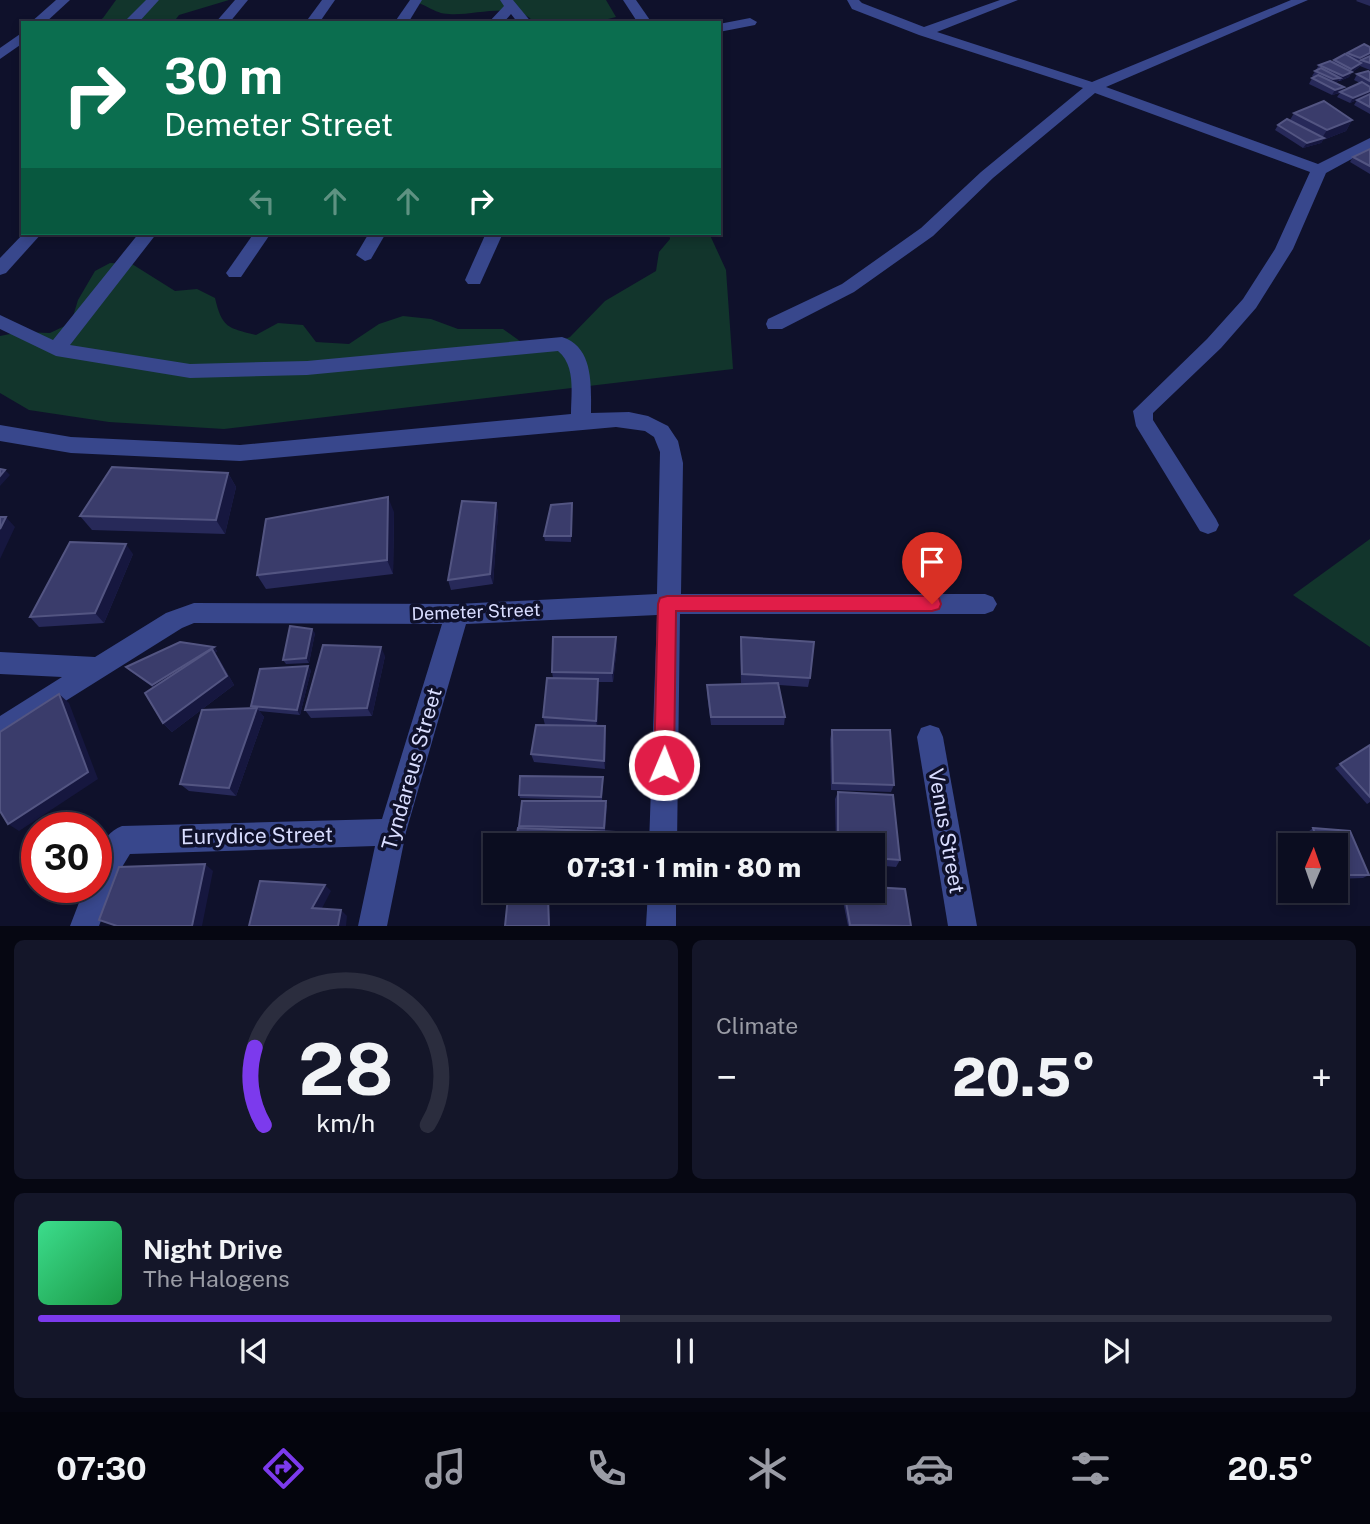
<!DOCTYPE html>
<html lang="en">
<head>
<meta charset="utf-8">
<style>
  :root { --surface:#0b0d20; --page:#141629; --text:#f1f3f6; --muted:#9a9ca5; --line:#2b2d3e; --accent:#7c3aed }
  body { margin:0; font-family:"Public Sans",sans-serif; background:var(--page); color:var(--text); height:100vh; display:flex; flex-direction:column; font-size:26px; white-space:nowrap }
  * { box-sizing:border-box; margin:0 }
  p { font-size:23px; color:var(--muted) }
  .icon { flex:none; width:38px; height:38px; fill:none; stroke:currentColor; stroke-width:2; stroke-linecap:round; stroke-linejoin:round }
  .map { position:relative; height:926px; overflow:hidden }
  .drawer { display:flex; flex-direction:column; gap:14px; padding:14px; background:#060712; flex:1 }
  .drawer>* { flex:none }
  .banner { position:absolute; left:21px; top:21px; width:700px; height:214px; border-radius:0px; box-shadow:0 4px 10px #0003,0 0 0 2px var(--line); background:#0b6e4f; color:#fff; overflow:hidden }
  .needle { width:46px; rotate:2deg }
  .buttons { position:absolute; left:1278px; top:833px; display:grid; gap:14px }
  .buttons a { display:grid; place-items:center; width:70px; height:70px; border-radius:0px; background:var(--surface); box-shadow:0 4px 10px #0003,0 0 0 2px var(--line); font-size:35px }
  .speed { position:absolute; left:21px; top:812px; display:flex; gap:14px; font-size:35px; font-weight:700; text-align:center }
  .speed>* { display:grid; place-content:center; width:91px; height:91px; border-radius:50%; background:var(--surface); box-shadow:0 4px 10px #0003,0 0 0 2px var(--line); line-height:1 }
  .speed .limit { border:10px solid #d22; background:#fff; color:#111 }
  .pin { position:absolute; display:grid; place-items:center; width:60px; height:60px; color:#fff; margin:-72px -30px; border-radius:50% 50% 50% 0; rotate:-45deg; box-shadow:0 0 7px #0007 }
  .pin .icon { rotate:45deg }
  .me { position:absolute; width:77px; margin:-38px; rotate:1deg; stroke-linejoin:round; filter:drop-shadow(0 0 5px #0008) }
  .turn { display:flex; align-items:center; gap:24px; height:147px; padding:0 28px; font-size:32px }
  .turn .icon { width:91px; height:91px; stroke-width:2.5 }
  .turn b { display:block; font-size:49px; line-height:60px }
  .lanes { display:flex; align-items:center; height:66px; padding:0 28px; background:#0003; justify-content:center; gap:35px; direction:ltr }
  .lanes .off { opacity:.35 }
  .big { font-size:52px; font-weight:800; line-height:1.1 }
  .drawer .widget { flex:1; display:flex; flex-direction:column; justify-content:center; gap:10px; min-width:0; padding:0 24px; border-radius:10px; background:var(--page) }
  .drawer .dial { align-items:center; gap:0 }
  .dial svg { height:182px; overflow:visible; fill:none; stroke:var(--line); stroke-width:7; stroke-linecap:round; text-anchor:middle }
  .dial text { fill:var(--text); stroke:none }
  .song { display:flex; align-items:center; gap:21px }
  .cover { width:84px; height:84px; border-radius:10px; background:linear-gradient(135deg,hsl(150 70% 55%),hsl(140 70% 35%)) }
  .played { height:7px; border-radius:4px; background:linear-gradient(90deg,var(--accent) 45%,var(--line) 45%) }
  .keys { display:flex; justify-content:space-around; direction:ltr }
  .heat { display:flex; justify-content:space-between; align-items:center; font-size:38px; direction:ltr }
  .drawer .tiles { flex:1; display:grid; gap:14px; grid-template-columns:1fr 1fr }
  .widget:last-child { grid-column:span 2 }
  .trip { position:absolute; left:483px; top:833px; width:402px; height:70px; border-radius:0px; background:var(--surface); box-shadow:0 4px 10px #0003,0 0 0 2px var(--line); font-weight:800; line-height:70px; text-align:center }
  .tabs { display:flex; height:112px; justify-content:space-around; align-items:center; background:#04050d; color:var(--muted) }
  .tabs .icon { width:49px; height:49px }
  .tabs .current { color:var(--accent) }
  .tabs b { font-size:32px; color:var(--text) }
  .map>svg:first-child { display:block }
  .green { fill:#12352c }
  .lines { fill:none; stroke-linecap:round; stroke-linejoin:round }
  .minor { fill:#38478c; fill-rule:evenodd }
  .wall { fill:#272959 }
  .shaded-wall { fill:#16173f }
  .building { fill:#3a3c6b; stroke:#535582; stroke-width:2 }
  .route { fill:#e11d48; stroke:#92132f; stroke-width:2 }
  .labels { text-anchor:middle; stroke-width:7; stroke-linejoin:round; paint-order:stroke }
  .street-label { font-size:18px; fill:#d9ddff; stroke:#0f112b }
  .near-street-label { font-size:21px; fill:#d9ddff; stroke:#0f112b }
</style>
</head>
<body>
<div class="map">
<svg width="1370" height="926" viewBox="0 0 1370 926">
  <rect width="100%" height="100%" fill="#0f112b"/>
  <g class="green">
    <polygon points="116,0 229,0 179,15 173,23 96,23 103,18"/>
    <path d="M408 0H606L616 17 592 23H535C516 0 476 16 449 14 434 14 424 2 408 0Z"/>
    <path d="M669 233H709L726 270 733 369 224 429 109 422 29 410 0 393V336L20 332 50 333 71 323 78 300 95 271 110 263 132 264 175 291 197 289 215 298C222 328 228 328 256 335L278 323 303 325 316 342 349 344 379 324 403 316 431 319 458 329H503L524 344 547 347 570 337 605 301 656 271 659 252 670 239Z"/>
    <polygon points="1370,539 1370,647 1293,595"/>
  </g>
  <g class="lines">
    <g class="minor">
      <polygon points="56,0 70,0 45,23 30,23"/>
      <polygon points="146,0 159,0 138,23 123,23"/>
      <polygon points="235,0 248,0 229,23 215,23"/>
      <polygon points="322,0 335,0 319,23 305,23"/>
      <polygon points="410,0 422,0 408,23 394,23"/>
      <polygon points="500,0 513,0 532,23 518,23 511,14 503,23 488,23 504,6"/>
      <polygon points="623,0 636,0 652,23 638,23"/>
      <polygon points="847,0 859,0 862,3 924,27 1000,0 1018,0 937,32 1092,82 1291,0 1308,0 1106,87 1318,164 1370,138 1370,149 1326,173 1293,249 1256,308 1221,348 1153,413 1153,420 1216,519 1219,525 1216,531 1208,534 1200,531 1136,426 1133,411 1207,339 1243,299 1275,249 1310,172 1095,93 993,178 933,236 854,292 782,329 768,329 766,324 768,319 842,284 921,228 981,172 1083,88 919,35 852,9"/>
      <polygon points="750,18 757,22 755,25 719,32 719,24"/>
      <polygon points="23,32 23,43 0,59 0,48"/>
      <polygon points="24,233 42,233 6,273 0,275 0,258"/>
      <path d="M139 233H157L70 345 190 364 307 361 562 337C594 347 591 386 591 413L629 412 648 416 668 426 678 441 683 463 681 594H985L993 597 997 604 993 611 985 614H680L677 845H649L657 615 466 624 406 832 387 926H358L375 846 130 854 119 872 99 926H70L85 887H96C96 864 97 836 122 826L382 819 442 624 194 623 182 628 0 742V716L62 677 0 674V652L95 657 166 613 194 603 457 604 657 594 660 452 654 437 645 431 616 427 240 461 71 453 0 441V425L71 437 240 445 571 414C571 393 576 366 558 351L307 375 190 378 56 356 0 329V315L53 340Z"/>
      <polygon points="254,233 271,233 241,277 229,277 226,273"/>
      <polygon points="369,233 386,233 371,259 365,261 356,255"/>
      <polygon points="486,233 503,233 480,284 468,284 465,280"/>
      <polygon points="930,725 939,728 943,737 977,926 948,926 917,737 921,728"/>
      <polygon points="648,891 676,891 676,926 646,926"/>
    </g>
  </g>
  <g class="wall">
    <polygon points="1357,0 1370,0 1370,6 1356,1"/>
    <polygon points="1370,47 1370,70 1360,66 1358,68 1352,72 1349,77 1340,81 1338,81 1335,83 1342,91 1360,83 1354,80 1357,74 1370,72 1370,114 1354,105 1357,100 1350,103 1337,97 1340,93 1332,95 1309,84 1312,78 1314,77 1312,76 1319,65 1332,62 1334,60 1346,54 1347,53"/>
    <polygon points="1294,113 1352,120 1346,131 1323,140 1321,143 1303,148 1275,130 1278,125 1290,120"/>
    <polygon points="1370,149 1370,174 1350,162 1353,157"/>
    <polygon points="228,473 236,487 225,534 92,530 80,516"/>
    <polygon points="496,503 498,513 493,584 451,590 448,580"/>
    <polygon points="572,508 571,542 545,541 544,536"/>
    <polygon points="394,512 393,574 266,589 257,575"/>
    <polygon points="133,554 104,623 39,627 30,617"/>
    <polygon points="315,633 309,663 286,664 283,660"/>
    <polygon points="741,637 810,678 808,687 779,685 785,717 784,725 711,725 707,694 707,685 758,684 741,683 740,646"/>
    <polygon points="617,646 613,682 598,682 599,688 597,726 606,735 605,769 534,762 531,754 545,725 543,717 553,678 552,672"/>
    <polygon points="214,647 217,651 215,653 219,659 234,685 172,732 163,723 154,688 130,671 126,667"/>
    <polygon points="385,656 372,716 311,718 305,710"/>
    <polygon points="311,670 300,715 259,711 264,717 236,796 189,791 180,784 252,708 251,706"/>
    <polygon points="832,730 894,785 891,792 831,790 830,739"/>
    <polygon points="1370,745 1370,802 1367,804 1335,768"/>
    <polygon points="603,777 603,781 602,801 520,798 519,795"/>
    <polygon points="838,792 900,860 896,867 873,865 873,845 836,845 835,799"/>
    <polygon points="607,805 605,831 616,839 615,845 515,845 520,828 519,826"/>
    <polygon points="1313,828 1350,831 1369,875 1363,878 1335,879 1335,845 1312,845 1308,832"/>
    <polygon points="552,891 612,891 611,894"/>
    <polygon points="841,891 873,891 911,926 848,926"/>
  </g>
  <g class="shaded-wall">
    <polygon points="1370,53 1370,57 1361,60 1357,63 1360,58"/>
    <polygon points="1361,63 1358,68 1352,72 1349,77 1340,81 1343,76 1349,73 1351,69"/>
    <polygon points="1340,78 1337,83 1330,84 1333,79"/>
    <polygon points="1344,87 1342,92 1332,95 1335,90"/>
    <polygon points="1370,91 1370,95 1350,103 1353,98"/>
    <polygon points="1352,120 1346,131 1323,140 1321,143 1303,148 1307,143 1322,138 1327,130"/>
    <polygon points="5,470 10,475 0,486 0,476"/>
    <polygon points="228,473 236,487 225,534 216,520"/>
    <polygon points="388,497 394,512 393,574 387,560"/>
    <polygon points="496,503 498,513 493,584 490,574"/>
    <polygon points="6,517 15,527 0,559 0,529"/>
    <polygon points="126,544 133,554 104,623 95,613"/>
    <polygon points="312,629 315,633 309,663 306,658"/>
    <polygon points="616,637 617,646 613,682 612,673"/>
    <polygon points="214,647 217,651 215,653 219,659 234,685 172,732 163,723 156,690 152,685"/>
    <polygon points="381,647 385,656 372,716 367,708"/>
    <polygon points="308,666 311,670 300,715 297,710"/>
    <polygon points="598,679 599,688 597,729 596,721"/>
    <polygon points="59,694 69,703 98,779 19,831 8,824"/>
    <polygon points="257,708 264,717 236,796 229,788"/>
    <polygon points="605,726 606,735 605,769 604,761"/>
    <polygon points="205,864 213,871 202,926 192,926"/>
    <polygon points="325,885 331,891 319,914 312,908"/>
    <polygon points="548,897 549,900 550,926 549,926"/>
    <polygon points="341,910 347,916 346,926 338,926"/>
  </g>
  <g class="building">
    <polygon points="1364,44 1370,47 1370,53 1360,58 1347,53"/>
    <polygon points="1345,54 1361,63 1351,69 1334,60"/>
    <polygon points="1370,56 1370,63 1361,60"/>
    <polygon points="1330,61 1352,72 1343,76 1319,65"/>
    <polygon points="1321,68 1340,78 1333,79 1315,71"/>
    <polygon points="1368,71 1370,72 1370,81 1357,74"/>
    <polygon points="1318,75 1344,87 1335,90 1312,78"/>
    <polygon points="1362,82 1370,87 1370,91 1353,98 1340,92"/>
    <polygon points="1370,94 1370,107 1357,100"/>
    <polygon points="1324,101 1352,120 1327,130 1294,113"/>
    <polygon points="1287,119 1324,138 1307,143 1278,125"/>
    <polygon points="1370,149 1370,166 1353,157"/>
    <polygon points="112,467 228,473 216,520 80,516"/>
    <polygon points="0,469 5,470 0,476"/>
    <polygon points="388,497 387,560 257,575 266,519"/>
    <polygon points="462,501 496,503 490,574 448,580"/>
    <polygon points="572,503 571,536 544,536 551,505"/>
    <polygon points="0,517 6,517 0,529"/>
    <polygon points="70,542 126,544 95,613 30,617"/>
    <polygon points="290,626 312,629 306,658 283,660"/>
    <polygon points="553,637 616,637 612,673 552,672"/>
    <polygon points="741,637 814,642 810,678 742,674"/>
    <polygon points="180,642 214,647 152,685 126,667"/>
    <polygon points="323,645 381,647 367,708 305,710"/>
    <polygon points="212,649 227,676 163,723 145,693"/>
    <polygon points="308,666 297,710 251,706 260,669"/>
    <polygon points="547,678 598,679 596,721 543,717"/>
    <polygon points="778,683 785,717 711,717 707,685"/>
    <polygon points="59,694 88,772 8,824 0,811 0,732"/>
    <polygon points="257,708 229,788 180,784 202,710"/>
    <polygon points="536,725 605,726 604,761 531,754"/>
    <polygon points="832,730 890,730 894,785 833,783"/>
    <polygon points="1370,745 1370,797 1340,764"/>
    <polygon points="520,776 603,777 601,797 519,795"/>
    <polygon points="838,792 893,795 900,860 873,858 873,845 838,845"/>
    <polygon points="522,801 606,801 604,828 519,826"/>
    <polygon points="518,828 615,832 614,845 515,845"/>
    <polygon points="1313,828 1350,831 1369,875 1335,875 1335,845 1319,845"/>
    <polygon points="205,864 192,926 117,926 99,920 119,867"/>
    <polygon points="260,881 325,885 312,908 341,910 338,926 249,926"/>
    <polygon points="873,887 905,889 911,926 850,925 844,891 873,891"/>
    <polygon points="508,897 548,897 549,926 505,926"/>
  </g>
  <polygon class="route" points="667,596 932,596 939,598 941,604 939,609 932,611 676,611 674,765 671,772 664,774 657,772 654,765 658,604 660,598"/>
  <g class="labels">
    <g class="street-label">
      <text transform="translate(476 612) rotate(-2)" y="6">Demeter Street</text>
    </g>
    <g class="near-street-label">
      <text transform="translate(412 769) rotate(-74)" y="7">Tyndareus Street</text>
      <text transform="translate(946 831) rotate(80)" y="7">Venus Street</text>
      <text transform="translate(257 836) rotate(-1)" y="7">Eurydice Street</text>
    </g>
  </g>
</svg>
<div class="buttons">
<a><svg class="needle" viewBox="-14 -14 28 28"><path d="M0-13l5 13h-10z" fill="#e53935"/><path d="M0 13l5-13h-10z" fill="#9a9ca5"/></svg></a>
</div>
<div class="speed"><div class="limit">30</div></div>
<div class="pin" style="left:932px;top:604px;background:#d93025"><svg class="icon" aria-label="arrive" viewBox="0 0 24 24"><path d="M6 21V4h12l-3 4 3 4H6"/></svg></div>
<svg class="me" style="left:664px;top:765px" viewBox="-20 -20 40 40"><circle r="17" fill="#e11d48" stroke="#fff" stroke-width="3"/><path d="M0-11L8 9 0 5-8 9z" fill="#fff"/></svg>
<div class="trip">07:31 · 1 min · 80 m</div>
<div class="banner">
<div class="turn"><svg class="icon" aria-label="right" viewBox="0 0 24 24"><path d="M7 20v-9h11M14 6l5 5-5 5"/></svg><div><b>30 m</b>Demeter Street</div></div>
<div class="lanes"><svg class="icon off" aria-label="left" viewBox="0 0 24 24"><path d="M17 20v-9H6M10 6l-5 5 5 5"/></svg><svg class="icon off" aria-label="ahead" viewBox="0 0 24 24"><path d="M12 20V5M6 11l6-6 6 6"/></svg><svg class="icon off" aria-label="ahead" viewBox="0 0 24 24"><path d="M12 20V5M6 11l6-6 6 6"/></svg><svg class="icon" aria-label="right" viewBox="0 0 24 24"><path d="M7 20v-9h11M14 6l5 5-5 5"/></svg></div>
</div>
</div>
<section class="drawer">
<div class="tiles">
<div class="widget dial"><svg viewBox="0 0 100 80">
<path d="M14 69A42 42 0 1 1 86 69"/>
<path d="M14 69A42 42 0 0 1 10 35" stroke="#7c3aed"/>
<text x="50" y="56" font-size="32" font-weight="700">28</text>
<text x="50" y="72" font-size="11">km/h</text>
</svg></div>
<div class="widget"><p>Climate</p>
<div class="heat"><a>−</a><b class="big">20.5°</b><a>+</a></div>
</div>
<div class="widget">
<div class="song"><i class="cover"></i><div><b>Night Drive</b><p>The Halogens</p></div></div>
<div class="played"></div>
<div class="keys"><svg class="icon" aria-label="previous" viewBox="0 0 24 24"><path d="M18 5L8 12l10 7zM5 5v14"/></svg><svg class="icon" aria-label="pause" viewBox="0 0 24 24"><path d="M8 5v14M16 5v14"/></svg><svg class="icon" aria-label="next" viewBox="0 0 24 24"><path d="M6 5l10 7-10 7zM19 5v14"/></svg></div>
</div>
</div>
</section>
<nav class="tabs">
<b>07:30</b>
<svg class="icon current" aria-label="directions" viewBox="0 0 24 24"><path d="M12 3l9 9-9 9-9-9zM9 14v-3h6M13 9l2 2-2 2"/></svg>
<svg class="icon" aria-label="music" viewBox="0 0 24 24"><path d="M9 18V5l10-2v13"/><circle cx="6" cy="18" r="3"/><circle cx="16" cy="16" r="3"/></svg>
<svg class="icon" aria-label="phone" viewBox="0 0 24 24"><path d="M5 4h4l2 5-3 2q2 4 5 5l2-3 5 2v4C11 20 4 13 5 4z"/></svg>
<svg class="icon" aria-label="climate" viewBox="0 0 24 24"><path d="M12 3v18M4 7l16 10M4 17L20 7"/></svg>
<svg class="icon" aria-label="car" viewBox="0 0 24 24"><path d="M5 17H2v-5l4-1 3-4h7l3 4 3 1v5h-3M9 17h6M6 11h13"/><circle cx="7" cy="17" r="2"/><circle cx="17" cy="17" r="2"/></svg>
<svg class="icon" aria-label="filters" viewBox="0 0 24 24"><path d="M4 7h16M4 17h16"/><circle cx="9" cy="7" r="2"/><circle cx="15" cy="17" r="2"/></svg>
<b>20.5°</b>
</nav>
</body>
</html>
